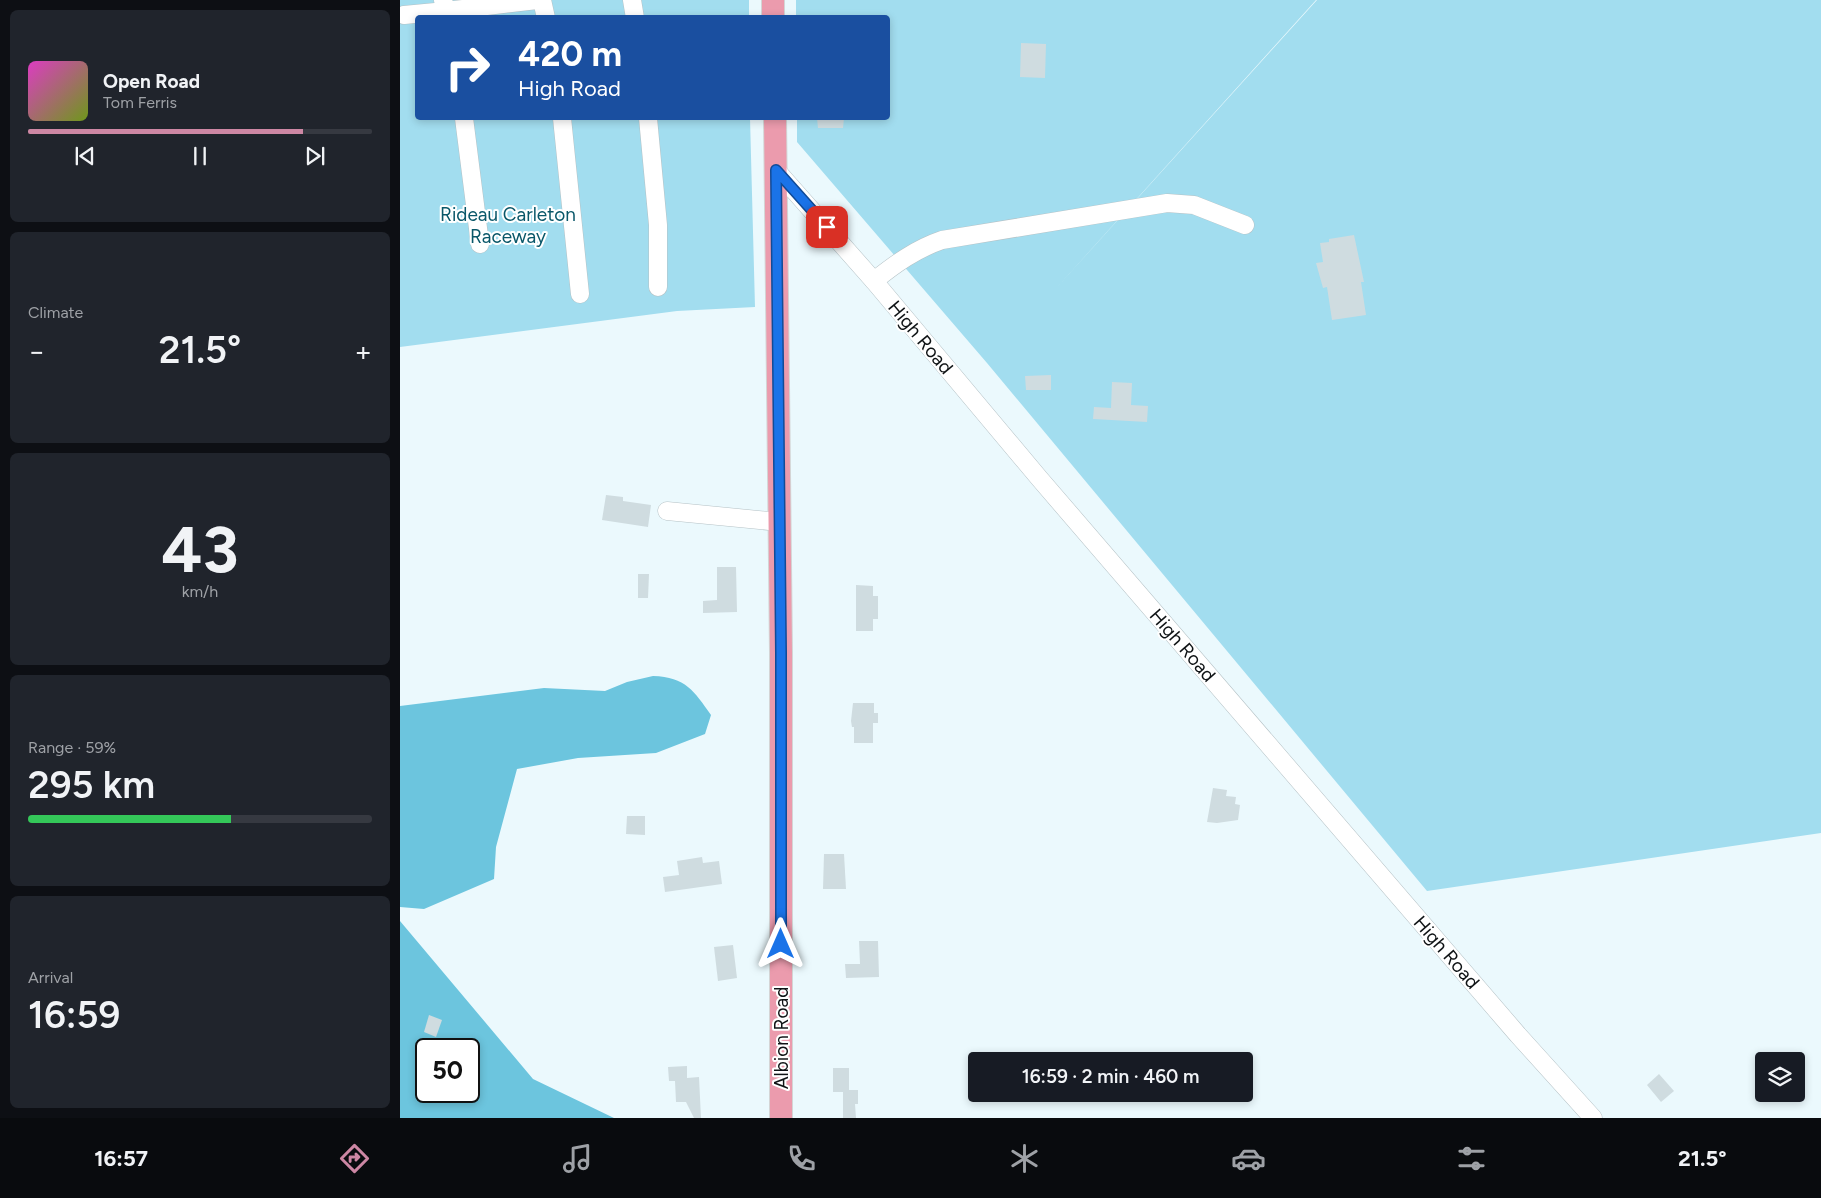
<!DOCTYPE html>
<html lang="en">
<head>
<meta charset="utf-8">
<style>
  :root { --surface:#171b24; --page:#20242c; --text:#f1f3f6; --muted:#9ea1a6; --line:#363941; --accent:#cd87a4 }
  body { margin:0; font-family:Figtree,sans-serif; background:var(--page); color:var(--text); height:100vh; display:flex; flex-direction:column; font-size:19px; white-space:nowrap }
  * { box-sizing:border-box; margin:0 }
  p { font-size:16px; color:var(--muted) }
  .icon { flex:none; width:28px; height:28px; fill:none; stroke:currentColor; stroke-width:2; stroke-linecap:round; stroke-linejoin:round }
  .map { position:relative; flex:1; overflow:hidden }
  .sheet { display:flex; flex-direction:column; gap:10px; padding:10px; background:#0d0f14; width:400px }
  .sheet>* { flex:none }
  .top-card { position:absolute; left:15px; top:15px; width:475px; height:105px; border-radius:5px; box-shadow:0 2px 8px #0003; background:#1a4fa0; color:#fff; overflow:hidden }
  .buttons { position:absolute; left:1355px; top:1052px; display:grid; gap:10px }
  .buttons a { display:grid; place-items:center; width:50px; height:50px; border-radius:5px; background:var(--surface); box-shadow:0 2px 8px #0003; font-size:25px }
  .speed { position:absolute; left:15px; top:1038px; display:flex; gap:10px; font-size:25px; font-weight:700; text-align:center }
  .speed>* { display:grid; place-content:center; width:65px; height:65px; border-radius:50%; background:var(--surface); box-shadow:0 2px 8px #0003; line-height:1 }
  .speed .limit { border:2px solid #111; border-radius:8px; background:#fff; color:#111 }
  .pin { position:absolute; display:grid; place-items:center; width:42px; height:42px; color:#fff; margin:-21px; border-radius:10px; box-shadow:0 2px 8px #0006 }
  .me { position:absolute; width:55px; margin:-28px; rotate:0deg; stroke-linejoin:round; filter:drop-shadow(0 0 4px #0008) }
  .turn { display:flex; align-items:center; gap:18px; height:105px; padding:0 20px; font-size:22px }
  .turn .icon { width:65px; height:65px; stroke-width:2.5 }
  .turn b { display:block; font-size:35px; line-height:42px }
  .big { font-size:38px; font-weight:600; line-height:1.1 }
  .sheet .tile { flex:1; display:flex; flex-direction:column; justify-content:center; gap:8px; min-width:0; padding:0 18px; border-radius:8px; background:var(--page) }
  .sheet .dial { align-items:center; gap:0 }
  .dial b { font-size:65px; line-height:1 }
  .song { display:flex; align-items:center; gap:15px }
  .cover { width:60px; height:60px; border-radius:8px; background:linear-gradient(135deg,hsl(310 70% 55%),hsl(80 70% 35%)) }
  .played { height:5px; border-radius:2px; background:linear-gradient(90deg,var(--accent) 80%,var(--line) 80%) }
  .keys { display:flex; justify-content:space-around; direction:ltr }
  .heat { display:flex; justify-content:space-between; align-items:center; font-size:28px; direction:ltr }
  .charge { height:8px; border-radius:4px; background:linear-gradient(90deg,#34c759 59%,var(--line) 0) }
  .trip { position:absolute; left:568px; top:1052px; width:285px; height:50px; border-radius:5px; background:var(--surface); box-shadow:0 2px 8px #0003; font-weight:600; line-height:50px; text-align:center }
  .dock { display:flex; height:80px; justify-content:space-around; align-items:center; background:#090b0e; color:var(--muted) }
  .dock .icon { width:35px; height:35px }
  .dock .on { color:var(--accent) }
  .dock b { font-size:22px; color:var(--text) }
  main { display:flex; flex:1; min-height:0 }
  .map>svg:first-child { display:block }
  .green { fill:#a2ddef }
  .forest { fill:#6cc5de; fill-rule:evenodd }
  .building { fill:#cfdce0 }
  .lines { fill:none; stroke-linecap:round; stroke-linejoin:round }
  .minor-casing { stroke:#b5c2c6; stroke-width:19 }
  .major-casing { stroke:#d4d5d5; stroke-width:24 }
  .minor { stroke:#fff; stroke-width:18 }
  .major { stroke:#eb9bad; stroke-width:22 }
  .route-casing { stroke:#114b97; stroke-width:12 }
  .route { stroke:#1a73e8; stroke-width:9 }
  .labels { text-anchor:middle; stroke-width:4; stroke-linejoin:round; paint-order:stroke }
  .park-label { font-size:19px; fill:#095769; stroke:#fff }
  .street-label { font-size:19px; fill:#0f1315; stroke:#fff }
</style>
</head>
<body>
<main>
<section class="sheet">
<div class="tile">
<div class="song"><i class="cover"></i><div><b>Open Road</b><p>Tom Ferris</p></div></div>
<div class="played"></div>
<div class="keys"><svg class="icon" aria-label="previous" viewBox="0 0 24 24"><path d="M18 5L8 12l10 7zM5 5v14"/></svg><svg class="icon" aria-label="pause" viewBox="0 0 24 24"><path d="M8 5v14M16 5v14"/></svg><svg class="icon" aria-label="next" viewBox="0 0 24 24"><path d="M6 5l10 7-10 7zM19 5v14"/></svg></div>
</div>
<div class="tile"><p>Climate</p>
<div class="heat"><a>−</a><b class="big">21.5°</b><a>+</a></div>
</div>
<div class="tile dial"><b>43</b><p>km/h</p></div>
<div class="tile"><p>Range · 59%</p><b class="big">295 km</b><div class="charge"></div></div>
<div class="tile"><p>Arrival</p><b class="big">16:59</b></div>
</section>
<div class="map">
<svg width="1421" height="1118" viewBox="0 0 1421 1118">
  <rect width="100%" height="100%" fill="#ebf9fd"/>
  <g class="green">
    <polygon points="0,0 349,0 349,17 18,18 18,118 350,118 355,307 277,311 0,347"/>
    <polygon points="396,0 916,0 650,295 917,0 1421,0 1421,833 1027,891 587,363 397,142 397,118 488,118 488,18 396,17"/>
  </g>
  <g class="forest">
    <path d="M253 676C286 677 294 691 311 715L305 734 256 753 178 758 117 769 96 847 94 879 24 909 0 907V706L144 688 205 691 227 682Z"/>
    <path d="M0 921 133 1079 214 1118H0ZM26 1049H69V1091H26Z"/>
  </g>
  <g class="building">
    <polygon points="621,43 646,44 645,78 620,77"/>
    <polygon points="417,118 444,118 443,128 418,128"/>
    <polygon points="954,235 964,282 961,282 966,315 932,320 927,287 923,288 916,263 923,262 920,243 929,242 929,239"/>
    <polygon points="651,375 651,390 626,390 625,376"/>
    <polygon points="712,382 732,383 731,405 748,406 747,422 693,419 694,407 711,408"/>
    <polygon points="206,495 223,497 223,501 251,505 248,527 202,520"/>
    <polygon points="317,567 336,567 337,612 303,613 303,601 317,600"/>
    <polygon points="238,574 249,574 248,598 238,598"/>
    <polygon points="456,585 473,586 473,596 478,596 478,619 473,619 473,631 456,631"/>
    <polygon points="453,703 474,703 474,713 478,713 478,723 473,723 473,743 454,743 454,727 452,727 451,721"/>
    <polygon points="813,788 827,790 826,796 836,797 835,804 840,805 838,820 817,823 807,822"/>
    <polygon points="227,816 245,816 245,835 226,834"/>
    <polygon points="424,854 444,854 446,889 423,889"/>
    <polygon points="302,857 303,863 319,861 322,884 265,892 263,877 279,875 277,861"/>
    <polygon points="459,941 478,941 479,977 446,978 445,964 460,964"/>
    <polygon points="333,945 337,978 318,981 314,947"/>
    <polygon points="29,1015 42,1020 36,1037 24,1032"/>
    <polygon points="287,1066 287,1078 299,1077 301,1118 294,1118 286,1102 276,1102 275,1081 269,1081 268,1067"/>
    <polygon points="433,1068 449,1068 449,1090 458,1090 458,1104 455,1104 456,1118 443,1118 443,1092 433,1092"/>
    <polygon points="1259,1074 1274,1091 1261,1102 1247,1085"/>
  </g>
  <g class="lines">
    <defs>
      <g id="minor">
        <polyline points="43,0 46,11 137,0"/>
        <polyline points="142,0 146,18"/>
        <polyline points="232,0 235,18"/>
        <polyline points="4,15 46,11 47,18"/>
        <polyline points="64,118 80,244"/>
        <polyline points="162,118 180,294"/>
        <polyline points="248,118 258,225 258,287"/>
        <polyline points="376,170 474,281 639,478 1118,1035 1193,1118"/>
        <path d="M474 281C495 264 516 249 542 240L767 203 794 205 845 225"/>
        <polyline points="267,511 379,522"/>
      </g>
      <g id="major">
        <polyline points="373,0 373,18"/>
        <polyline points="375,118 381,652 381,1118"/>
      </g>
    </defs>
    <use href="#minor" class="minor-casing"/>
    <use href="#major" class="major-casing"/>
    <use href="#minor" class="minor"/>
    <use href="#major" class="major"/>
  </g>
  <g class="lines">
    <defs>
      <polyline id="route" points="381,944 381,652 376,170 427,227"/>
    </defs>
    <use href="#route" class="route-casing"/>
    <use href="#route" class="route"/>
  </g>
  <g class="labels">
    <g class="park-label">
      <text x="108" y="221">Rideau Carleton<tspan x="108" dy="22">Raceway</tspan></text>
    </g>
    <g class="street-label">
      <text transform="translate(521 337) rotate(50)" y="7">High Road</text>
      <text transform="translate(783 645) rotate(49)" y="7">High Road</text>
      <text transform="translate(1047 952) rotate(49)" y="7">High Road</text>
      <text transform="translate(381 1038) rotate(-90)" y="7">Albion Road</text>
    </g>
  </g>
</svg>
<div class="buttons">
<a><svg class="icon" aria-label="layers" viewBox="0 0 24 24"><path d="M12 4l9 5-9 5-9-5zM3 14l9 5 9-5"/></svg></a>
</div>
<div class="speed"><div class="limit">50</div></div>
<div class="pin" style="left:427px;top:227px;background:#d93025"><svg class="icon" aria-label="arrive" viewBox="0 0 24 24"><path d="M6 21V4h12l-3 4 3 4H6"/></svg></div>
<svg class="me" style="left:381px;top:944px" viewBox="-20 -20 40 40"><path d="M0-17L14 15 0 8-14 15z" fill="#1a73e8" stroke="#fff" stroke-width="4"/></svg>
<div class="trip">16:59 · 2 min · 460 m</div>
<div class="top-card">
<div class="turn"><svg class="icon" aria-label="right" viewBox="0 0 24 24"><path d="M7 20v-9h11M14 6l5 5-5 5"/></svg><div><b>420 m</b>High Road</div></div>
</div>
</div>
</main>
<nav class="dock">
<b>16:57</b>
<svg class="icon on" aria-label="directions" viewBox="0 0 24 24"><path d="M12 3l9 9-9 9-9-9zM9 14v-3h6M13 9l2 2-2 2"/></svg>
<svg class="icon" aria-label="music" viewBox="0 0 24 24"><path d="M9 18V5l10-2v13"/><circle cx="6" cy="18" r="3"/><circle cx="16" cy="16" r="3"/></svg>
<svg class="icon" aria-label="phone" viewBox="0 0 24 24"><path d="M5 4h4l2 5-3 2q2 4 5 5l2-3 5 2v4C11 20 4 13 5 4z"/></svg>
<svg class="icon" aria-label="climate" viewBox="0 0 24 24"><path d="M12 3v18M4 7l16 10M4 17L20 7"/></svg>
<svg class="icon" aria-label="car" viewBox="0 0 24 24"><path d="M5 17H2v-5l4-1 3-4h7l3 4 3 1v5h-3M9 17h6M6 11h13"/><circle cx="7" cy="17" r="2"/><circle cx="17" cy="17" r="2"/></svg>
<svg class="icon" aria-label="filters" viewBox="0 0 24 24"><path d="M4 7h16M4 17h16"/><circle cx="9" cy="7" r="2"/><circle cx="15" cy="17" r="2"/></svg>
<b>21.5°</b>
</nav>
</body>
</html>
